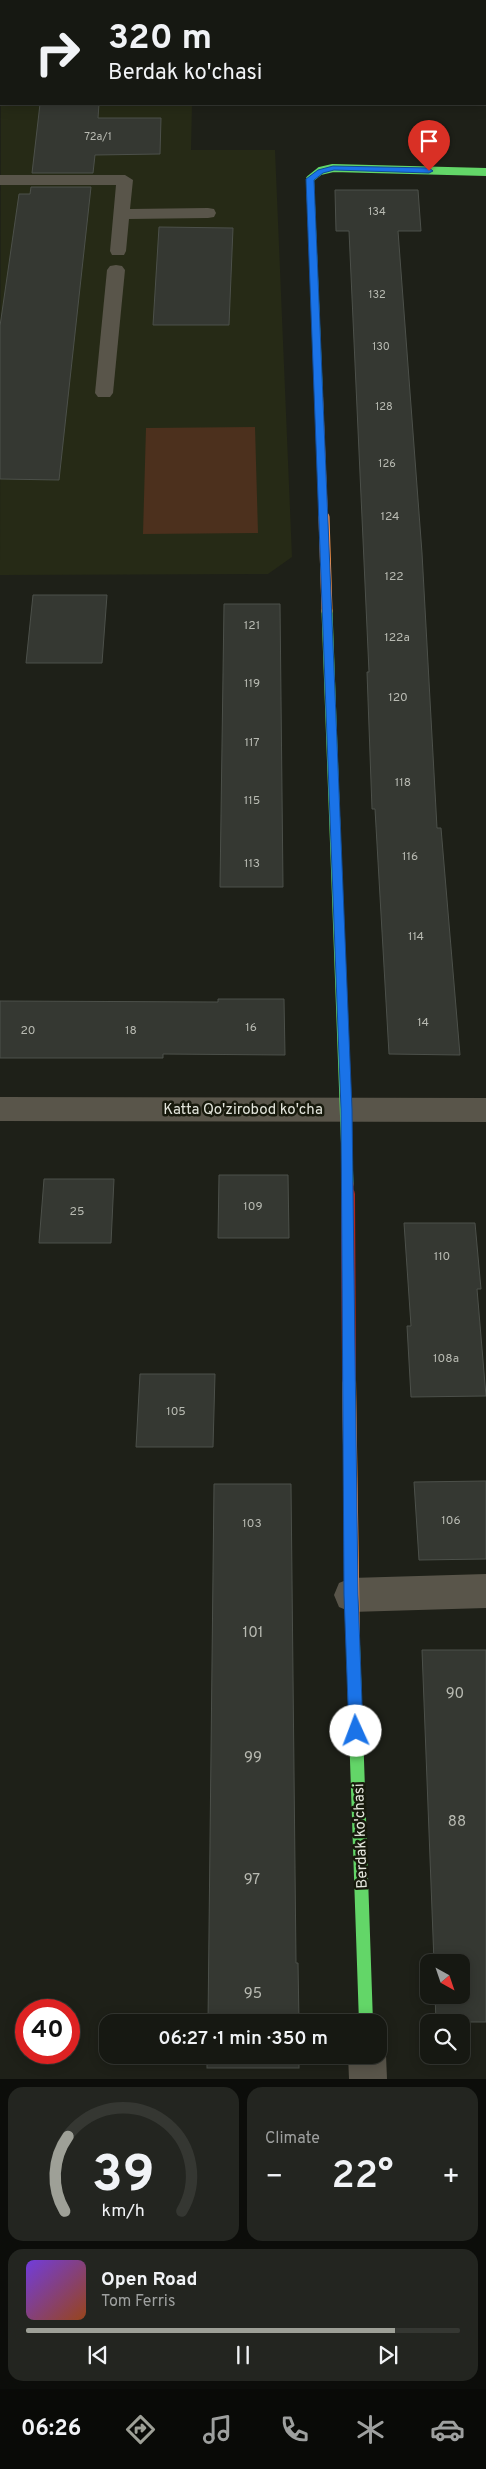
<!DOCTYPE html>
<html lang="en">
<head>
<meta charset="utf-8">
<style>
  :root { --surface:#161812; --page:#232520; --text:#f1f3f6; --muted:#9ea09f; --line:#353732; --accent:#9ea097 }
  body { margin:0; font-family:Overpass,sans-serif; background:var(--page); color:var(--text); height:100vh; display:flex; flex-direction:column; font-size:19px; white-space:nowrap }
  * { box-sizing:border-box; margin:0 }
  p { font-size:16px; color:var(--muted) }
  .icon { flex:none; width:28px; height:28px; fill:none; stroke:currentColor; stroke-width:2; stroke-linecap:round; stroke-linejoin:round }
  .map { position:relative; height:2079px; overflow:hidden }
  .panel { display:flex; flex-direction:column; gap:8px; padding:8px; background:#0c0d0a; flex:1 }
  .panel>* { flex:none }
  .guide { position:absolute; left:0px; top:0px; width:486px; height:105px; box-shadow:0 2px 12px #0003,0 0 0 1px var(--line); background:#161812; color:var(--text); overflow:hidden }
  .needle { width:32px; rotate:140deg }
  .controls { position:absolute; left:420px; top:1954px; display:grid; gap:10px }
  .controls a { display:grid; place-items:center; width:50px; height:50px; border-radius:10px; background:var(--surface); box-shadow:0 2px 12px #0003,0 0 0 1px var(--line); font-size:25px }
  .speed { position:absolute; left:15px; top:1999px; display:flex; gap:10px; font-size:25px; font-weight:700; text-align:center }
  .speed>* { display:grid; place-content:center; width:65px; height:65px; border-radius:50%; background:var(--surface); box-shadow:0 2px 12px #0003,0 0 0 1px var(--line); line-height:1 }
  .speed .limit { border:8px solid #d22; background:#fff; color:#111 }
  .pin { position:absolute; display:grid; place-items:center; width:42px; height:42px; color:#fff; margin:-51px -21px; border-radius:50% 50% 50% 0; rotate:-45deg; box-shadow:0 0 5px #0007 }
  .pin .icon { rotate:45deg }
  .me { position:absolute; width:55px; margin:-28px; rotate:358deg; stroke-linejoin:round; filter:drop-shadow(0 0 4px #0008) }
  .turn { display:flex; align-items:center; gap:18px; height:105px; padding:0 25px; font-size:22px }
  .turn .icon { width:65px; height:65px; stroke-width:2.5 }
  .turn b { display:block; font-size:35px; line-height:42px }
  .big { font-size:38px; font-weight:600; line-height:1.1 }
  .panel .tile { flex:1; display:flex; flex-direction:column; justify-content:center; gap:8px; min-width:0; padding:0 18px; border-radius:15px; background:var(--page) }
  .panel .dial { align-items:center; gap:0 }
  .dial svg { height:130px; overflow:visible; fill:none; stroke:var(--line); stroke-width:7; stroke-linecap:round; text-anchor:middle }
  .dial text { fill:var(--text); stroke:none }
  .song { display:flex; align-items:center; gap:15px }
  .cover { width:60px; height:60px; border-radius:8px; background:linear-gradient(135deg,hsl(260 70% 55%),hsl(20 70% 35%)) }
  .played { height:5px; border-radius:2px; background:linear-gradient(90deg,var(--accent) 85%,var(--line) 85%) }
  .keys { display:flex; justify-content:space-around; direction:ltr }
  .heat { display:flex; justify-content:space-between; align-items:center; font-size:28px; direction:ltr }
  .panel .tiles { flex:1; display:grid; gap:8px; grid-template-columns:1fr 1fr }
  .tile:last-child { grid-column:span 2 }
  .trip { position:absolute; left:99px; top:2014px; width:288px; height:50px; border-radius:15px; background:var(--surface); box-shadow:0 2px 12px #0003,0 0 0 1px var(--line); font-weight:600; line-height:50px; text-align:center }
  .dock { display:flex; height:80px; justify-content:space-around; align-items:center; background:#090a07; color:var(--muted) }
  .dock .icon { width:35px; height:35px }
  .dock .active { color:var(--accent) }
  .dock b { font-size:22px; color:var(--text) }
  .map>svg:first-child { display:block }
  .built { fill:#262a16 }
  .green { fill:#4c301d }
  .building { fill:#353832; stroke:#4c504a }
  .lines { fill:none; stroke-linecap:round; stroke-linejoin:round }
  .lane { fill:#59554a; fill-rule:evenodd }
  .street { fill:#59554a; fill-rule:evenodd }
  .fast-far2 { stroke:#63d668; stroke-width:8 }
  .fast-far1 { stroke:#63d668; stroke-width:11 }
  .fast { stroke:#63d668; stroke-width:14 }
  .slow-far2 { stroke:#ff974d; stroke-width:8 }
  .slow-far1 { stroke:#ff974d; stroke-width:11 }
  .slow { stroke:#ff974d; stroke-width:14 }
  .jam-far1 { stroke:#b3261e; stroke-width:11 }
  .jam { stroke:#b3261e; stroke-width:14 }
  .route { fill:#1a73e8; stroke:#114b97 }
  .labels { text-anchor:middle; stroke-width:5; stroke-linejoin:round; paint-order:stroke }
  .far-number-label { font-size:11px; fill:#b8bab2 }
  .number-label { font-size:12px; fill:#b8bab2 }
  .street-label { font-size:15px; fill:#e3e5dc; stroke:#17190c }
  .near-number-label { font-size:15px; fill:#b8bab2 }
</style>
</head>
<body>
<div class="map">
<svg width="486" height="2079" viewBox="0 0 486 2079">
  <rect width="100%" height="100%" fill="#1e2018"/>
  <polygon class="built" points="1,53 1,104 192,104 191,150 275,150 292,557 268,574 0,575"/>
  <polygon class="green" points="255,427 258,533 143,534 146,428"/>
  <g class="building">
    <polygon points="40,104 99,104 98,118 161,118 160,154 95,155 93,173 32,173"/>
    <polygon points="31,187 91,187 59,480 0,479 0,326 19,194 30,194"/>
    <polygon points="335,190 418,190 421,231 398,231 422,553 437,828 441,828 460,1055 389,1054 375,809 372,809 367,672 369,672 349,231 336,231"/>
    <polygon points="159,227 233,228 229,325 153,325"/>
    <polygon points="33,595 107,595 102,663 26,663"/>
    <polygon points="224,604 280,604 283,887 220,887"/>
    <polygon points="218,999 284,999 285,1055 163,1054 163,1058 0,1058 0,1001 218,1002"/>
    <polygon points="219,1175 288,1175 289,1238 218,1238"/>
    <polygon points="44,1179 114,1179 111,1243 39,1243"/>
    <polygon points="404,1223 475,1223 481,1289 477,1289 486,1396 411,1397 407,1326 411,1326"/>
    <polygon points="140,1374 215,1374 213,1447 136,1447"/>
    <polygon points="486,1481 486,1559 419,1560 414,1482"/>
    <polygon points="214,1484 291,1484 296,1963 298,1963 299,2022 208,2022"/>
    <polygon points="422,1650 486,1650 486,2022 436,2022 435,1995 461,1995 461,1962 434,1962"/>
    <rect x="207" y="2055" width="92" height="13"/>
  </g>
  <g class="lines">
    <g class="lane">
      <rect x="485" y="94" width="1" height="10"/>
      <polygon points="0,175 125,175 133,180 130,209 208,208 214,209 216,213 214,217 208,218 129,219 126,251 124,255 112,255 110,251 116,185 0,185"/>
      <polygon points="116,265 122,266 125,270 113,393 110,397 98,397 95,393 107,270 110,266"/>
    </g>
    <g class="street">
      <polygon points="0,1097 486,1098 486,1122 0,1121"/>
      <polygon points="486,1574 486,1608 351,1612 339,1607 334,1595 339,1583 351,1578"/>
      <polygon points="378,2040 380,2042 386,2055 387,2079 349,2079 348,2055 378,2055"/>
    </g>
    <polyline class="fast-far2" points="319,396 310,179 320,171 333,168 486,172"/>
    <polyline class="fast-far1" points="327,611 348,1184"/>
    <polyline class="fast" points="353,1644 366,2022"/>
    <polyline class="slow-far2" points="319,396 324,518"/>
    <polyline class="slow-far1" points="324,517 327,611"/>
    <polyline class="slow" points="349,1379 353,1644"/>
    <polyline class="jam-far1" points="348,1184 348,1195"/>
    <polyline class="jam" points="348,1194 349,1379"/>
  </g>
  <polygon class="route" points="333,166 429,168 433,171 429,173 334,170 323,173 314,180 352,1109 358,1595 363,1731 361,1736 356,1738 351,1736 349,1731 344,1595 341,1109 306,179 318,170"/>
  <g class="labels">
    <g class="far-number-label">
      <text x="98" y="140">72а/1</text>
      <text x="377" y="215">134</text>
      <text x="377" y="298">132</text>
      <text x="381" y="350">130</text>
      <text x="384" y="410">128</text>
      <text x="387" y="467">126</text>
    </g>
    <g class="number-label">
      <text x="390" y="520">124</text>
      <text x="394" y="580">122</text>
      <text x="252" y="629">121</text>
      <text x="397" y="641">122a</text>
      <text x="252" y="687">119</text>
      <text x="398" y="701">120</text>
      <text x="252" y="746">117</text>
      <text x="403" y="786">118</text>
      <text x="252" y="804">115</text>
      <text x="410" y="860">116</text>
      <text x="252" y="867">113</text>
      <text x="416" y="940">114</text>
      <text x="423" y="1026">14</text>
      <text x="251" y="1031">16</text>
      <text x="28" y="1034">20</text>
      <text x="131" y="1034">18</text>
      <text x="253" y="1210">109</text>
      <text x="77" y="1215">25</text>
      <text x="442" y="1260">110</text>
      <text x="446" y="1362">108a</text>
      <text x="176" y="1415">105</text>
      <text x="451" y="1524">106</text>
      <text x="252" y="1527">103</text>
    </g>
    <g class="street-label">
      <text x="243" y="1114">Katta Qo'zirobod ko'cha</text>
      <text transform="translate(360 1836) rotate(-92)" y="5">Berdak ko'chasi</text>
    </g>
    <g class="near-number-label">
      <text x="253" y="1637">101</text>
      <text x="455" y="1698">90</text>
      <text x="253" y="1762">99</text>
      <text x="457" y="1826">88</text>
      <text x="252" y="1884">97</text>
      <text x="253" y="1998">95</text>
    </g>
  </g>
</svg>
<div class="controls">
<a><svg class="needle" viewBox="-14 -14 28 28"><path d="M0-13l5 13h-10z" fill="#e53935"/><path d="M0 13l5-13h-10z" fill="#9ea09f"/></svg></a>
<a><svg class="icon" aria-label="search" viewBox="0 0 24 24"><circle cx="10" cy="10" r="6"/><path d="M15 15l6 6"/></svg></a>
</div>
<div class="speed"><div class="limit">40</div></div>
<div class="pin" style="left:429px;top:171px;background:#d93025"><svg class="icon" aria-label="arrive" viewBox="0 0 24 24"><path d="M6 21V4h12l-3 4 3 4H6"/></svg></div>
<svg class="me" style="left:356px;top:1731px" viewBox="-20 -20 40 40"><circle r="19" fill="#fff"/><path d="M0-13L10 11 0 6-10 11z" fill="#1a73e8"/></svg>
<div class="trip">06:27 · 1 min · 350 m</div>
<div class="guide">
<div class="turn"><svg class="icon" aria-label="right" viewBox="0 0 24 24"><path d="M7 20v-9h11M14 6l5 5-5 5"/></svg><div><b>320 m</b>Berdak ko'chasi</div></div>
</div>
</div>
<section class="panel">
<div class="tiles">
<div class="tile dial"><svg viewBox="0 0 100 80">
<path d="M14 69A42 42 0 1 1 86 69"/>
<path d="M14 69A42 42 0 0 1 16 23" stroke="#9ea097"/>
<text x="50" y="56" font-size="32" font-weight="700">39</text>
<text x="50" y="72" font-size="11">km/h</text>
</svg></div>
<div class="tile"><p>Climate</p>
<div class="heat"><a>−</a><b class="big">22°</b><a>+</a></div>
</div>
<div class="tile">
<div class="song"><i class="cover"></i><div><b>Open Road</b><p>Tom Ferris</p></div></div>
<div class="played"></div>
<div class="keys"><svg class="icon" aria-label="previous" viewBox="0 0 24 24"><path d="M18 5L8 12l10 7zM5 5v14"/></svg><svg class="icon" aria-label="pause" viewBox="0 0 24 24"><path d="M8 5v14M16 5v14"/></svg><svg class="icon" aria-label="next" viewBox="0 0 24 24"><path d="M6 5l10 7-10 7zM19 5v14"/></svg></div>
</div>
</div>
</section>
<nav class="dock">
<b>06:26</b>
<svg class="icon active" aria-label="directions" viewBox="0 0 24 24"><path d="M12 3l9 9-9 9-9-9zM9 14v-3h6M13 9l2 2-2 2"/></svg>
<svg class="icon" aria-label="music" viewBox="0 0 24 24"><path d="M9 18V5l10-2v13"/><circle cx="6" cy="18" r="3"/><circle cx="16" cy="16" r="3"/></svg>
<svg class="icon" aria-label="phone" viewBox="0 0 24 24"><path d="M5 4h4l2 5-3 2q2 4 5 5l2-3 5 2v4C11 20 4 13 5 4z"/></svg>
<svg class="icon" aria-label="climate" viewBox="0 0 24 24"><path d="M12 3v18M4 7l16 10M4 17L20 7"/></svg>
<svg class="icon" aria-label="car" viewBox="0 0 24 24"><path d="M5 17H2v-5l4-1 3-4h7l3 4 3 1v5h-3M9 17h6M6 11h13"/><circle cx="7" cy="17" r="2"/><circle cx="17" cy="17" r="2"/></svg>
</nav>
</body>
</html>
